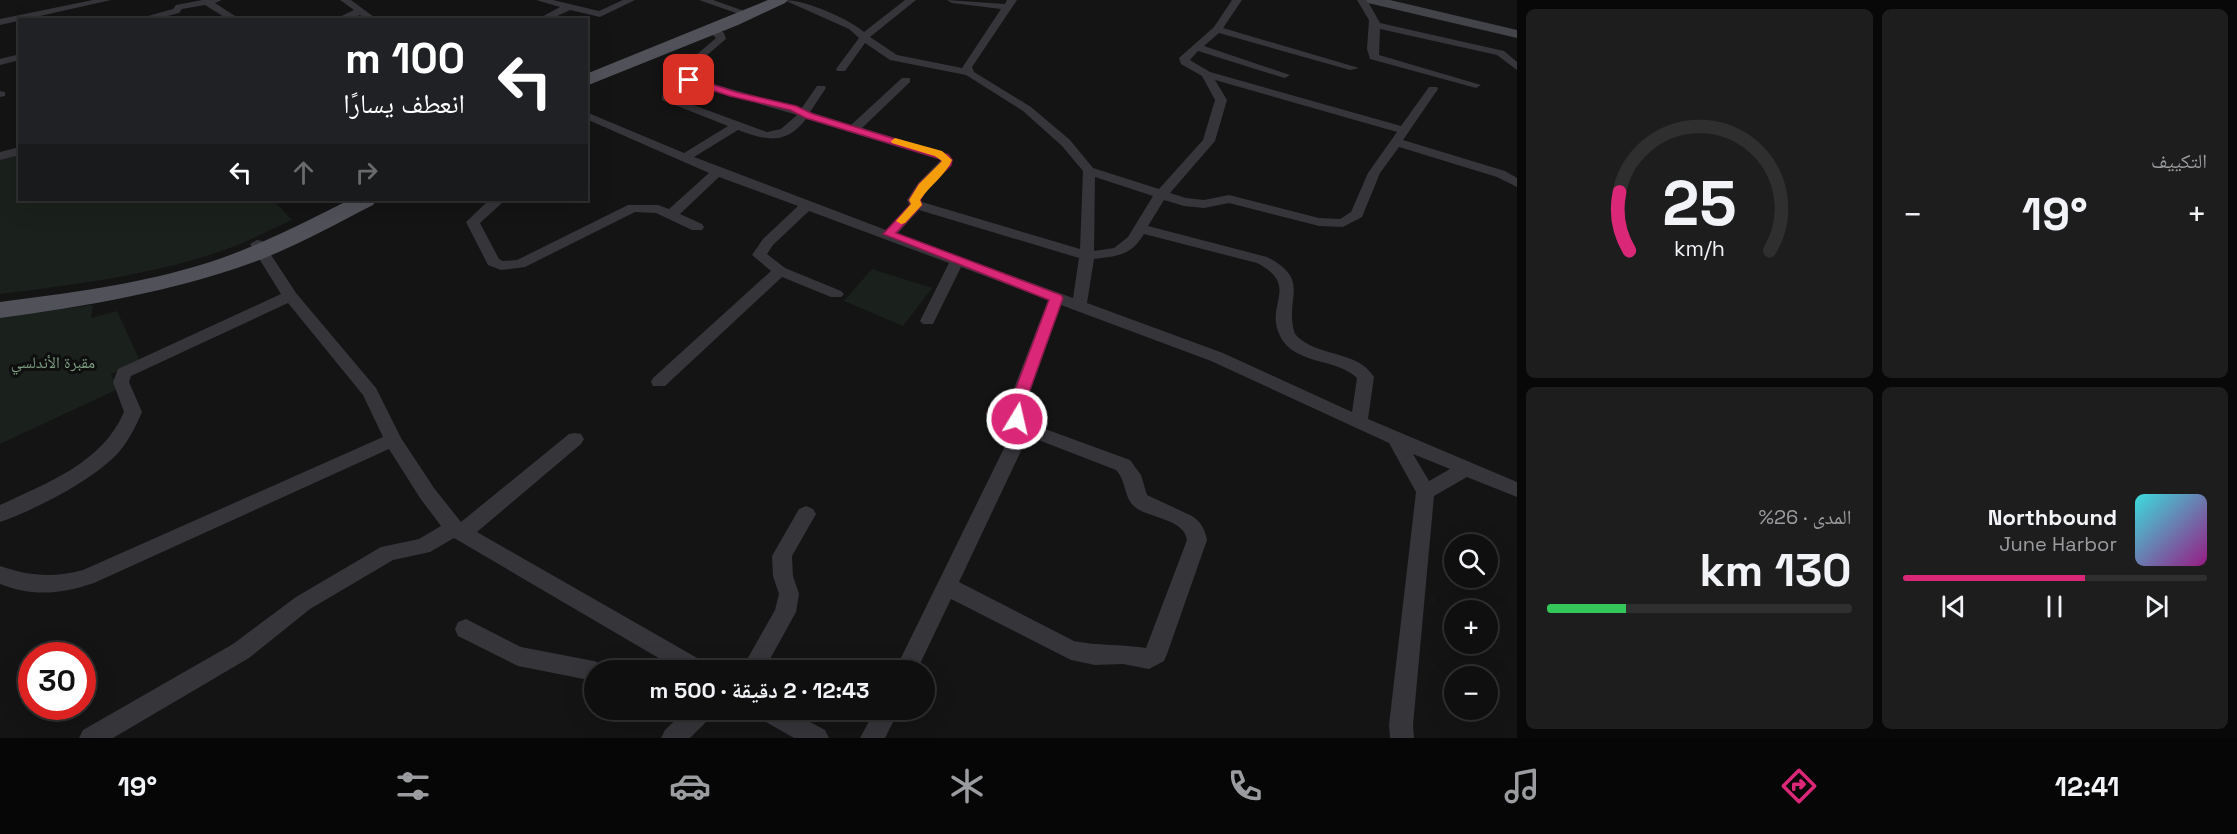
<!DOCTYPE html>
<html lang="ar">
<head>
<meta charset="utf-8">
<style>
  :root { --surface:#0f0f10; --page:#1d1d1e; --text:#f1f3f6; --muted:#9b9c9f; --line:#2f2f30; --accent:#db2777 }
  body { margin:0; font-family:"Space Grotesk","Noto Naskh Arabic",sans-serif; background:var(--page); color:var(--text); direction:rtl; height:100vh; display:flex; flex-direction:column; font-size:22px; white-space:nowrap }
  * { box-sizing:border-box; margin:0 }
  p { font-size:20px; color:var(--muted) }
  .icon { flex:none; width:33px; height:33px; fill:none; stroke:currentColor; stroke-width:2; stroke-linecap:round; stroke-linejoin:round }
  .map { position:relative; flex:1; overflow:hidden; direction:ltr }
  .side { display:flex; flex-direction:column; gap:9px; padding:9px; background:#080809; width:720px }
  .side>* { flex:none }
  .banner { position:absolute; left:18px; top:18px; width:570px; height:183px; border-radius:0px; box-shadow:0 6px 24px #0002,0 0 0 2px var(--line); direction:rtl; background:#202124; color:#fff; overflow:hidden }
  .controls { position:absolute; left:1444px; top:534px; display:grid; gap:12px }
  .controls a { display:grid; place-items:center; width:54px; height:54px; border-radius:50%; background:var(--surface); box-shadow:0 6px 24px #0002,0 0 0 2px var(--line); font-size:30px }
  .speed { position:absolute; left:18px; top:642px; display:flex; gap:12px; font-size:30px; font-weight:700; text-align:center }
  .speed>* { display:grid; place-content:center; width:78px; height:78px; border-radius:50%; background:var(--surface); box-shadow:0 6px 24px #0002,0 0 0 2px var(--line); line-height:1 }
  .speed .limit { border:9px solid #d22; background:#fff; color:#111 }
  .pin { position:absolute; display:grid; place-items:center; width:51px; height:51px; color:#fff; margin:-26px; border-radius:12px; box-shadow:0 3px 9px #0006 }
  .me { position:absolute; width:66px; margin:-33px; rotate:9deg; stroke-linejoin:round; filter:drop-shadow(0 0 4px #0008) }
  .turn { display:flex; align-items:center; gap:21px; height:126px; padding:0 24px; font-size:27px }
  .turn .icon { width:78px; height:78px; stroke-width:2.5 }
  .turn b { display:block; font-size:42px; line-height:51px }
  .lanes { display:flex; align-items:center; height:57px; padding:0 24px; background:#0003; justify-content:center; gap:30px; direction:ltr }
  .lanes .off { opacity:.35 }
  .big { font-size:45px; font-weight:800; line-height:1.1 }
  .side .widget { flex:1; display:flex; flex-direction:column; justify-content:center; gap:9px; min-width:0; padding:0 21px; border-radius:9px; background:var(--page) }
  .side .dial { align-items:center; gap:0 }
  .dial svg { height:156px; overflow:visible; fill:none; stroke:var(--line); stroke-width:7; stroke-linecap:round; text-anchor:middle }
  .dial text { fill:var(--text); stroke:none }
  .song { display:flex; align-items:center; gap:18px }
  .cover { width:72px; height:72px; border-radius:9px; background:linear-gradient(135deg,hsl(180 70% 55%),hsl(310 70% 35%)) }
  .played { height:6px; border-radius:3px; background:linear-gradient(90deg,var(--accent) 60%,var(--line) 60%) }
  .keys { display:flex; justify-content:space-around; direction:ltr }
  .heat { display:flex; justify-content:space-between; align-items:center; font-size:33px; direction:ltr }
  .charge { height:9px; border-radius:4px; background:linear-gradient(90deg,#34c759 26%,var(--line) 0) }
  .side .tiles { flex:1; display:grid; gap:9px; grid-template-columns:repeat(2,1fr) }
  .trip { position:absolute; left:584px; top:660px; width:351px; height:60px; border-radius:30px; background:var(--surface); box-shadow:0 6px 24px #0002,0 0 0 2px var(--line); font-weight:800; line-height:60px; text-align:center; direction:rtl }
  .menu { display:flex; height:96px; justify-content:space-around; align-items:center; background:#060606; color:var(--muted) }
  .menu .icon { width:42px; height:42px }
  .menu .on { color:var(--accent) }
  .menu b { font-size:27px; color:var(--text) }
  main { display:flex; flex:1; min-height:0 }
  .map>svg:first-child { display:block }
  .green { fill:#1a201b }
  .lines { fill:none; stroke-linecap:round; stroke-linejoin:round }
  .street { fill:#35353a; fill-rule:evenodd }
  .secondary { fill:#43444a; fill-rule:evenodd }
  .primary { fill:#515259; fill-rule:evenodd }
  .route { fill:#db2777; stroke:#8e194d; stroke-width:1.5 }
  .slow { fill:#f59e0b }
  .labels { text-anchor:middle; stroke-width:6; stroke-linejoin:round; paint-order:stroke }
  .park-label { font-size:16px; fill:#7e9e82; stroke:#0f0f10 }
</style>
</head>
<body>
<main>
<section class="side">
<div class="tiles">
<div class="widget"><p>التكييف</p>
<div class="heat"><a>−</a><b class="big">19°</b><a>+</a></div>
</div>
<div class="widget dial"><svg viewBox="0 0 100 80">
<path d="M14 69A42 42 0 1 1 86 69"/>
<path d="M14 69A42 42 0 0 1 9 39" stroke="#db2777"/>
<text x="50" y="56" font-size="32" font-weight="700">25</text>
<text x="50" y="72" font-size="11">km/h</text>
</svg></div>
<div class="widget">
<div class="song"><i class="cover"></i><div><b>Northbound</b><p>June Harbor</p></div></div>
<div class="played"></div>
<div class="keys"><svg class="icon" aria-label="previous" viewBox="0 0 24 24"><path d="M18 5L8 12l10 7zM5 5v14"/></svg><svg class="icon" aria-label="pause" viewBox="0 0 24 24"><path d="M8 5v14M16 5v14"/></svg><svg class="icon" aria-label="next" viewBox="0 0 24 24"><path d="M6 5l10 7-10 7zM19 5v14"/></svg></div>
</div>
<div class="widget"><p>المدى · 26%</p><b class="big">130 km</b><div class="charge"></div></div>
</div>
</section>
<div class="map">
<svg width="1517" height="738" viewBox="0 0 1517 738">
  <rect width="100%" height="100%" fill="#141415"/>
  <g class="green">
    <path d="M19 155 20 200 274 201 292 220C274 228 256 237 238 245 162 274 80 284 0 294V160Z"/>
    <polygon points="872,269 932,288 903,326 844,301"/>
    <polygon points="93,305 91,318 117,311 140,361 111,374 118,389 0,444 0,317"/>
  </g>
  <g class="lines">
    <g class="street">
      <polygon points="93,0 111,0 0,25 0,19"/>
      <polygon points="202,0 222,0 215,3 241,20 229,20 205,5 182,9 179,13 152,20 134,20 173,9 176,5"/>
      <polygon points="340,0 351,0 378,20 367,20 360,15 347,20 333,20 354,10"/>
      <polygon points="536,0 553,0 599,11 623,0 635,0 600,17 570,10 549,20 536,20 560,7"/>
      <polygon points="699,0 713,0 747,12 739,14"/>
      <path d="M784 0C806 0 847 18 864 32L905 0H916L870 37 897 55 962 68 1001 9 952 3 947 0 1005 4 1007 0H1017L972 67 974 72 1031 107 1070 140 1093 168 1159 189 1203 140 1215 100 1202 76 1181 64 1179 58 1214 27 1232 0H1242L1223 28 1359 68 1350 70 1219 33 1204 46 1290 75 1285 78 1281 77 1198 51 1190 60 1210 72 1401 126 1429 87H1437L1438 89 1403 140 1505 171 1517 178V187L1497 177 1399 147 1380 173 1362 217 1343 227 1319 226 1229 203 1204 208 1184 206 1164 200 1148 226 1267 257C1313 281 1283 298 1295 334 1316 358 1357 349 1374 377L1368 419 1517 482V497L1467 477 1434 496 1413 725 1414 738H1390L1389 725 1416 492 1389 443 1211 361 1061 305 1024 409 1026 422 1130 460 1141 475 1147 495 1192 516C1201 522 1205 529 1207 540L1167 654 1164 661 1149 669 1123 664 1095 665 1071 660 951 599 917 670H895L1011 434 1006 409 1048 300 961 267 933 324H923L920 321 949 263 809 211 773 245 767 254 785 268 841 291 844 294 841 297H831L782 277 665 386H653L651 382 653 378 771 271 752 255 763 239 798 206 719 177 680 214 702 224 704 227 702 230H692L656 213 635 212 525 267 501 270 488 265 466 222 489 200H501L502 203 480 223 499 259 503 261 517 260 628 205H658L669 209 709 173 586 119V112L684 153 728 126 662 100V96L687 63 716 38 704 27 709 24 724 33 726 39 699 62 690 75 693 78 801 109 817 86H825L826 88 810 112 851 125 902 78H910V82L862 128 949 154 953 160 951 164 928 188 921 200 922 202 1080 249 1083 171 1062 146 1023 111 966 75 890 60 865 43 845 71H837L836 69 859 38 849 29ZM1215 80 1397 132 1368 173 1351 212 1340 219 1319 218 1229 195 1204 200 1186 198 1170 193 1215 141 1227 100ZM685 82 797 115 781 129 767 132 674 98ZM806 119 941 160 918 183 907 200 909 205 886 230 694 157 738 130C766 140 785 146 806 119ZM1095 177 1153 196 1128 237 1114 248 1094 251ZM919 210 1079 258 1073 298 897 234ZM1144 234 1257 263C1301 286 1264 304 1280 336 1294 365 1337 358 1357 378L1352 412 1223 353 1087 303 1094 259C1117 256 1131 256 1144 234ZM1028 436 1116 470C1127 481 1123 498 1136 508 1150 518 1184 519 1187 540L1146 648C1122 644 1098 646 1074 641L959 582ZM1413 454 1450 469 1429 481Z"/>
      <polygon points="1357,0 1367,0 1380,23 1504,51 1517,62 1517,70 1497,55 1380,29 1379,55 1481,85 1476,88 1370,59 1367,49 1369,20"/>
      <polygon points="20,54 20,60 0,65 0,59"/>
      <polygon points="0,91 5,92 5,96 0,97"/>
      <polygon points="20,147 20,155 0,160 0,152"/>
      <path d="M257 240 262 241 296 293 376 388 401 438 434 488 461 522 569 434 575 433 581 434 584 439 581 444 477 532 706 663 709 670H679L454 538 430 552 393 560 310 609 249 658 113 738H79L83 730 233 644 296 597 381 547 419 539 441 526 420 498 389 449 94 583C62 594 32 597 0 584V566C29 576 53 578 83 570L383 437 363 395 288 303 131 376 129 382 142 412C136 426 129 440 119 452 95 479 35 510 0 522V505C47 483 102 463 124 412L113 382 118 369 281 294 250 244Z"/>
      <polygon points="806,506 813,509 816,514 792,556 793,576 799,594 796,612 764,670 741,670 775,610 779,594 773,576 772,556 799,509"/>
      <polygon points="466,619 521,647 594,661 602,664 605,670 594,670 594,681 518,666 458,636 455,629 458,622"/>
      <polygon points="686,710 714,710 710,718 690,738 661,738 665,730"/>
      <polygon points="755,710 788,710 825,730 829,738 794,738 759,718"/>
      <polygon points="875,710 899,710 885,738 860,738"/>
    </g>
    <polygon class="secondary" points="1366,0 1390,0 1517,30 1517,38 1368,3"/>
    <g class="primary">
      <polygon points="768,0 788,0 785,3 738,25 586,86 586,74"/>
      <path d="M349 200H376L373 205C334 225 295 247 254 262 172 292 86 306 0 318V302C70 293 140 284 207 263 257 247 303 223 349 200Z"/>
    </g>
  </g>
  <polygon class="route" points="689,77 736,92 796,106 813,114 948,155 952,160 951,165 927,188 920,200 922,205 920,207 896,233 1061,295 1063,298 1023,409 1024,419 1022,423 1012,423 1008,409 1049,300 883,234 911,204 909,200 919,184 941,163 941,159 806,118 790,110 730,96 686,82 686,78"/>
  <path class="slow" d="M895 138 942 151 952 160C946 175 929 186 920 200L922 205 920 207 905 223 901 224 896 221 911 204 909 200 919 184 942 161 935 156 892 143 891 141Z"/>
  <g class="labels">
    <g class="park-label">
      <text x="53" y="368">مقبرة الأندلسي</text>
    </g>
  </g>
</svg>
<div class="controls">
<a><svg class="icon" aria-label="search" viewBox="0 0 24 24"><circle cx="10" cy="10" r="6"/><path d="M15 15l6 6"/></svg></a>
<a>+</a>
<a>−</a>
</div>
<div class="speed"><div class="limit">30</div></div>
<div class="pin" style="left:689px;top:80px;background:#d93025"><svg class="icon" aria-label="arrive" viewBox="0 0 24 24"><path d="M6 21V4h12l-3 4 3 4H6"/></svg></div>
<svg class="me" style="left:1017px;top:419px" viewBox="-20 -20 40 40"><circle r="17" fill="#db2777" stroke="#fff" stroke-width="3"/><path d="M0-11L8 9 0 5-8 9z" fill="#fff"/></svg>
<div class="trip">12:43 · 2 دقيقة · 500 m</div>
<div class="banner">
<div class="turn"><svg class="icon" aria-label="left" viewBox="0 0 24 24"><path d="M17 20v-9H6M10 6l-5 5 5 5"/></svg><div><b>100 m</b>انعطف يسارًا</div></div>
<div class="lanes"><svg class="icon" aria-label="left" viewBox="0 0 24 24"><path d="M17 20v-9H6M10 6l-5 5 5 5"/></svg><svg class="icon off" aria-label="ahead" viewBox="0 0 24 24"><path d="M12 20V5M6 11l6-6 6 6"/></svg><svg class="icon off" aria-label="right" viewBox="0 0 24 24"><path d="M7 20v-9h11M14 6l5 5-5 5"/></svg></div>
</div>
</div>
</main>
<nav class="menu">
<b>12:41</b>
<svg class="icon on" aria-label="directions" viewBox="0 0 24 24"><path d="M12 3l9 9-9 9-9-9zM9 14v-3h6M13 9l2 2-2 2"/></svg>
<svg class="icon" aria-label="music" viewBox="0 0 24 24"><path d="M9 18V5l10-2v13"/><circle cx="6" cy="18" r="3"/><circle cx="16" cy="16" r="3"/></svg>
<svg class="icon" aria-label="phone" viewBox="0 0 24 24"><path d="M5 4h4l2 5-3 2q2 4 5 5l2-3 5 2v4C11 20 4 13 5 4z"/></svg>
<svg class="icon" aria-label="climate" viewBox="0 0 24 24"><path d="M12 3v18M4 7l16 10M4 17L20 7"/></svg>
<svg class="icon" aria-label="car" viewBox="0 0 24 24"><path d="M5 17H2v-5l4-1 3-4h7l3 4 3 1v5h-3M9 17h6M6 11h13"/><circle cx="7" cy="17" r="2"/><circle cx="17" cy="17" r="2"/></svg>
<svg class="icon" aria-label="filters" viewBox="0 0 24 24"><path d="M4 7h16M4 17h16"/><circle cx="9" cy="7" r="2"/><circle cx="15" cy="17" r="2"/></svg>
<b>19°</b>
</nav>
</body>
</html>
